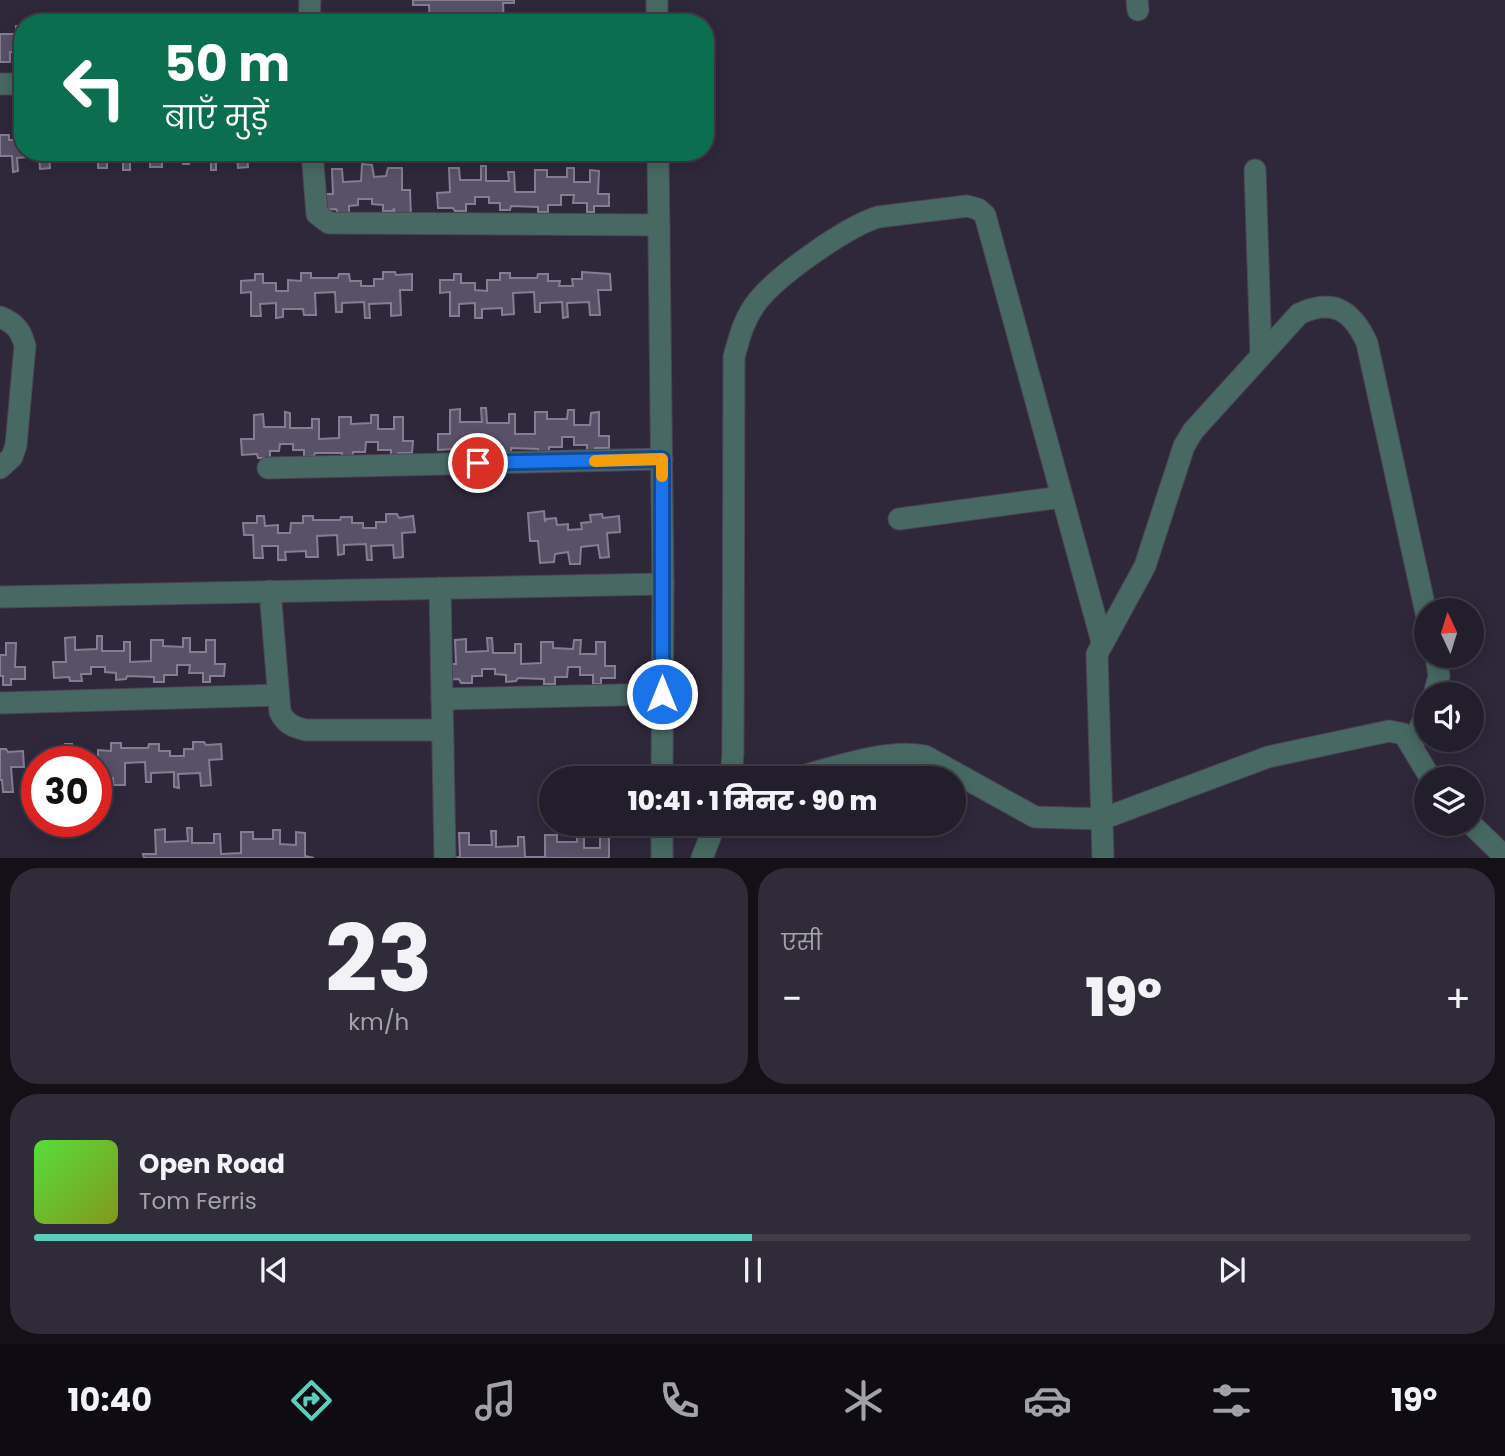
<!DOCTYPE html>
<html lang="hi">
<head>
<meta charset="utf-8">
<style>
  :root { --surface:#231e2c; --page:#2f2b38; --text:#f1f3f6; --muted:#a3a2a9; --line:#403c48; --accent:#5bcebc }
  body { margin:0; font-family:Poppins,"Noto Sans Devanagari",sans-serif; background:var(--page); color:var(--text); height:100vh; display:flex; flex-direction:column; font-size:26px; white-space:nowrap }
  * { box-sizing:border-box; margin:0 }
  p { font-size:23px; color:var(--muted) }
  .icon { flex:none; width:38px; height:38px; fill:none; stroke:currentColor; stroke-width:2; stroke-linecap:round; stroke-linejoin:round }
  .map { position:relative; height:858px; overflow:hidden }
  .panel { display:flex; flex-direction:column; gap:10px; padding:10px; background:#131018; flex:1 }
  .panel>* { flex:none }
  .top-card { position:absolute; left:14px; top:14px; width:700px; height:147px; border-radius:28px; box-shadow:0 4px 18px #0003,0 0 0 2px var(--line); background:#0b6e4f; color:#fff; overflow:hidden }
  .needle { width:46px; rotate:356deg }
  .fabs { position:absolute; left:1414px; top:598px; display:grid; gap:14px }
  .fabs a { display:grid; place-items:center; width:70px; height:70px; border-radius:50%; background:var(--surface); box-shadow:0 4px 18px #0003,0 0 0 2px var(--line); font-size:35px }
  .speed { position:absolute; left:21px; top:746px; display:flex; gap:14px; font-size:35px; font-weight:700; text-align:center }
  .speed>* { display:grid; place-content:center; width:91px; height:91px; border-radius:50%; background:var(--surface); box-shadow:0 4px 18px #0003,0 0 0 2px var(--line); line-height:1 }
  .speed .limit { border:10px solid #d22; background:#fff; color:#111 }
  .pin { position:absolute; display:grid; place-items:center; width:60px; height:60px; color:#fff; margin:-30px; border:4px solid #fff; border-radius:50%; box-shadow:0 2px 7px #0007 }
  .me { position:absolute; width:77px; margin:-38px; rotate:0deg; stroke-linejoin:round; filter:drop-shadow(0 0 5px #0008) }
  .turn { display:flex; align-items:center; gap:24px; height:147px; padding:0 35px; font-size:32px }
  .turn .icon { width:91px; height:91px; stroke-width:2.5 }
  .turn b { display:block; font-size:49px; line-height:60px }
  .big { font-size:52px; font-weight:800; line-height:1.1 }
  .panel .widget { flex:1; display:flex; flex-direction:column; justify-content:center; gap:10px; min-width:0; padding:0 24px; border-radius:28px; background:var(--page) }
  .panel .dial { align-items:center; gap:0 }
  .dial b { font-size:91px; line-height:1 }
  .song { display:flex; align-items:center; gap:21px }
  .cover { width:84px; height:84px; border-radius:10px; background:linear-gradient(135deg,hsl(110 70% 55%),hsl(70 70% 35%)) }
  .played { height:7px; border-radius:4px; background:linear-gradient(90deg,var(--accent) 50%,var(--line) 50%) }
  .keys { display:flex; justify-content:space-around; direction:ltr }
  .heat { display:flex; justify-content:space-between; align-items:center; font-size:38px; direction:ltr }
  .panel .tiles { flex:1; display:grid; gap:10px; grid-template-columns:1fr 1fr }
  .widget:last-child { grid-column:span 2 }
  .trip { position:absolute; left:539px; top:766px; width:427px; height:70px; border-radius:35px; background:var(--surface); box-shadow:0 4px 18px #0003,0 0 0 2px var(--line); font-weight:800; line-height:70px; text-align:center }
  .dock { display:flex; height:112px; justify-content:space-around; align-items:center; background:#0e0c12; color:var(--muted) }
  .dock .icon { width:49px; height:49px }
  .dock .selected { color:var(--accent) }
  .dock b { font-size:32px; color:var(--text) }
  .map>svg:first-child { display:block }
  .building { fill:#595167; stroke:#857d93; stroke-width:2 }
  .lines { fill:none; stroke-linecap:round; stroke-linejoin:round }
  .minor-casing { stroke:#4b4456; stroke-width:23 }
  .minor { stroke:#486963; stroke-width:21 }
  .route-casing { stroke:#114b97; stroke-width:18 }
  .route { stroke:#1a73e8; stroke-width:12 }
  .slow { stroke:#f59e0b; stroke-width:12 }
</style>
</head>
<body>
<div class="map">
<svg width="1505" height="858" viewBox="0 0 1505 858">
  <rect width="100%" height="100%" fill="#2f283b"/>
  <g class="building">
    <polygon points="413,0 514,0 514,3 503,3 504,23 430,23 429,5 413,5"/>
    <polygon points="16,26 23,26 23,60 23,53 10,52 10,62 0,62 0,34 16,34"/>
    <polygon points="22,133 23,152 49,152 50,168 40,169 39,156 17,158 18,171 13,172 12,156 0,156 0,135 9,135 9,140 22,140"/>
    <polygon points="98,152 162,152 162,167 150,167 150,161 130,161 130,170 123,170 123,155 107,156 107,168 98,168"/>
    <polygon points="182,152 247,152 248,167 238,168 237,155 216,156 216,170 211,170 211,155 188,156 189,164 183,164"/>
    <polygon points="362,164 372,165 374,177 386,176 388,168 402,168 402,190 410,190 411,218 395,219 394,208 393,211 383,211 383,205 372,204 372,199 358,199 358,205 349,206 349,213 338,213 336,209 321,210 320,194 333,194 332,169 342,169 343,182 361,181"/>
    <polygon points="481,166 486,166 486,181 509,181 508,172 514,172 515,192 535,192 535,170 547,170 547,177 567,177 567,168 574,168 574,182 590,182 590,170 599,171 598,194 609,194 609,206 594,206 594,212 587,212 587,203 573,203 574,195 561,195 561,205 548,205 548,212 538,212 538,207 511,206 510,210 500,210 500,203 489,203 489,197 475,197 475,204 466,204 466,211 455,211 453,208 438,208 437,193 450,192 449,168 459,168 460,180 481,180"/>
    <polygon points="383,272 395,272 396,275 412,274 412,290 400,290 401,315 391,316 391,303 369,304 370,318 365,318 364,302 342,303 342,312 336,312 335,292 315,293 316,315 304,315 303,309 283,309 283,317 276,318 276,303 260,304 261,316 251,316 251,292 241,293 241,281 255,280 255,274 263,274 263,283 276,283 276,291 288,291 288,280 301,281 301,273 311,273 311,278 338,278 339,274 349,274 350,281 361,281 361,286 374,286 374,279 383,279"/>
    <polygon points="582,272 610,274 611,290 598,290 600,315 590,315 589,302 567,303 568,317 563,318 562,302 540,303 540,312 535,312 534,292 513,293 514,314 502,315 502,308 482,309 482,318 475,318 475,303 459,304 459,316 450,316 450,292 440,293 440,280 454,280 454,274 461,274 461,283 475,283 475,290 487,291 487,280 500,280 500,273 510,273 510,278 537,278 538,274 548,274 548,281 560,281 559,286 573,286 572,279 582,279"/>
    <polygon points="481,408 486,408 487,423 509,423 509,414 515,414 515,434 535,434 535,412 547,412 547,419 567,419 568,410 574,410 574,425 590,425 591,413 599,412 599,436 609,436 609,448 595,448 595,455 587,455 587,445 574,445 574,437 562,437 562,447 549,447 549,454 539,454 538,449 511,448 511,452 500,452 500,445 489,445 489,439 476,439 476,446 466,446 466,453 455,453 453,449 438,450 438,434 450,434 450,410 460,409 460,422 482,422"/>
    <polygon points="285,412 290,413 290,428 312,428 312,419 319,419 319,439 339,438 339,417 351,417 351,424 371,423 371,415 378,415 378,429 394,429 394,417 403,417 403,441 413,441 412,453 398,453 398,459 391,459 391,450 378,450 378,442 366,442 365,452 353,452 352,459 342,459 342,453 315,453 314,456 304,457 304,450 293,450 293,444 280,444 279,451 270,451 270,458 258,458 257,454 242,455 241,439 254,439 254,415 263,414 264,427 285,427"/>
    <polygon points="544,511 545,522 546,519 556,518 557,525 568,524 568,530 582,529 581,523 591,522 590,515 602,514 603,518 619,516 620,532 607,533 609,557 600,558 598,545 581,547 580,564 570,564 568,552 555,554 554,562 540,563 538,541 530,541 528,513"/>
    <polygon points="386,514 397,514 399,518 413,516 415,532 402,533 403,557 394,558 393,545 371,546 372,560 367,560 366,544 344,545 344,554 338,555 337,535 317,536 318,557 306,557 306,551 285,552 286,560 278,560 278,546 262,546 263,558 254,558 253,535 244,535 243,523 257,523 257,516 264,516 265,526 278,525 278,533 290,533 291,523 303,523 303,516 313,516 313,520 340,520 341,517 352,517 352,523 363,523 363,528 376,528 376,522 386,522"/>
    <polygon points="97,636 102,636 102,651 124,651 124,642 130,642 130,662 151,661 151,640 163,640 163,646 183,647 183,638 190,638 190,652 206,652 206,640 215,640 215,664 225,664 224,676 210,676 210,682 203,682 203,673 189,673 190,665 177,665 177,675 164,675 164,682 154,682 154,677 127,676 126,679 116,680 116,673 105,672 105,667 91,667 91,674 81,674 82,681 70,681 69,677 54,678 53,662 66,662 65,638 75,637 75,650 97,649"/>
    <polygon points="487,638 492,638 493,653 515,653 515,644 521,644 521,664 541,663 541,642 553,642 553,648 573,649 574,640 581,640 580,654 596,654 596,642 605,642 605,666 615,666 615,678 601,678 601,684 593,684 593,675 580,675 580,667 568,667 567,677 555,677 555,684 544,684 544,679 518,678 516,681 506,682 506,675 495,674 495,669 482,669 482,676 472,676 472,683 461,683 459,679 444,680 444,664 456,664 455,640 466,639 466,652 488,651"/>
    <polygon points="6,643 16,643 15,667 25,667 25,679 11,679 11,685 3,685 3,676 0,676 0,655 6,655"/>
    <polygon points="193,742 204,742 206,745 221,744 222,759 209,760 211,785 201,786 200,773 178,774 179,788 174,787 174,772 151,773 151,782 146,782 145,762 125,763 125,785 113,785 113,778 96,779 96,761 51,761 51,751 65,750 65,744 72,744 72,753 86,753 86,761 98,761 98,750 111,751 111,743 121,743 121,748 148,748 149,744 159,744 159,751 170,751 170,756 184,756 184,749 193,749"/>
    <polygon points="0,749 6,749 8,752 23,751 24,767 11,767 13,792 3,792 2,780 0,780"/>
    <polygon points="187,828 192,828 192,843 214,843 214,834 220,834 221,854 241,853 241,832 253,832 253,839 273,839 273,830 280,830 280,844 296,845 296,832 305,833 305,856 314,858 144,858 143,854 156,854 155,830 165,829 165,842 188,841"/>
    <polygon points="491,831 496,831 496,847 518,846 518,837 524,837 525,857 545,857 545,835 557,835 557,842 577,842 577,834 584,833 584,848 600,848 600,836 609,835 609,858 447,858 460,857 459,833 469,833 469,845 492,845"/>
  </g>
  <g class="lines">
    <defs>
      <g id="minor">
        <polyline points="657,0 657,23"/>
        <polyline points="1137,0 1138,10"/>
        <polyline points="309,23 310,0"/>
        <polyline points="0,84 23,84"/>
        <polyline points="312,152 317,214 329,223 659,225"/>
        <polyline points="658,152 663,584 662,779"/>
        <polyline points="1255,170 1261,356"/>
        <path d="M0 317C15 323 21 330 25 346L16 445 12 457 0 468"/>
        <polyline points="268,468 662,459"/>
        <polyline points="899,519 1062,497"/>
        <polyline points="440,588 445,858"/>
        <path d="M270 591 280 712C286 724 293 727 306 730H442"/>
        <polyline points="0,597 663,584"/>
        <polyline points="1434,695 1439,676 1436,656"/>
        <polyline points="442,699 662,694"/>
        <polyline points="0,703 278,695"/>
        <polyline points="1412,746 1426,713"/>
        <path d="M731 779 733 753 734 357C739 339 743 322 754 306 773 278 846 227 878 217L967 206 978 209 985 215 1102 642"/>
        <path d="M791 779C830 769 886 748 925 756L1035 817 1102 819 1268 757 1389 731 1404 734 1431 779"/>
        <polyline points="1471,824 1505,857"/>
        <polyline points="662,858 662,824"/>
        <polyline points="702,858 715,824"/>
        <path d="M1103 858 1097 654 1145 566 1184 446 1193 431 1299 314C1333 298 1352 310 1367 343L1426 613"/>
      </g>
    </defs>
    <use href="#minor" class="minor-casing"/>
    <use href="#minor" class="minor"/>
  </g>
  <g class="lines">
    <defs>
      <polyline id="route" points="478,463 662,459 662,694"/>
    </defs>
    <use href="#route" class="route-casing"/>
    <use href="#route" class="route"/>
    <polyline class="slow" points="595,461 662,459 662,476"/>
  </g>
</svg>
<div class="fabs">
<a><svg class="needle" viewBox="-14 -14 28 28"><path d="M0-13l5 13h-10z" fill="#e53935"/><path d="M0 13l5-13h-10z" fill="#a3a2a9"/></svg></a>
<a><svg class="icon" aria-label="sound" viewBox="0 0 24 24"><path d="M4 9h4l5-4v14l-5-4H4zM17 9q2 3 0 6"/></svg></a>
<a><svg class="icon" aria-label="layers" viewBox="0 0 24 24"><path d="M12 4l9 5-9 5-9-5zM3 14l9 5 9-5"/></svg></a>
</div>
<div class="speed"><div class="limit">30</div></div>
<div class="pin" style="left:478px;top:463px;background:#d93025"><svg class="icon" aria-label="arrive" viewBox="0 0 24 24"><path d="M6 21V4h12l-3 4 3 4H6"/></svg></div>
<svg class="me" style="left:662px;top:694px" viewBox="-20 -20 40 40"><circle r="17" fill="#1a73e8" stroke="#fff" stroke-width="3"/><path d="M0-11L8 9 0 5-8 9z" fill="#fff"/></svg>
<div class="trip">10:41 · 1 मिनट · 90 m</div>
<div class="top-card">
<div class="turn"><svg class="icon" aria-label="left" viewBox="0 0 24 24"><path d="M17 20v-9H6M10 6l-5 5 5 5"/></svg><div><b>50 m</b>बाएँ मुड़ें</div></div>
</div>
</div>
<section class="panel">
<div class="tiles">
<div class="widget dial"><b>23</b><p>km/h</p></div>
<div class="widget"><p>एसी</p>
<div class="heat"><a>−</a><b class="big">19°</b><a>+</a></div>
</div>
<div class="widget">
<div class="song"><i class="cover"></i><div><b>Open Road</b><p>Tom Ferris</p></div></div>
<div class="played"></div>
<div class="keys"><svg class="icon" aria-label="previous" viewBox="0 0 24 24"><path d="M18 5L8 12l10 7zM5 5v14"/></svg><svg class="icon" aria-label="pause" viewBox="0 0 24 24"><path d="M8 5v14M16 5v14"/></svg><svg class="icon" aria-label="next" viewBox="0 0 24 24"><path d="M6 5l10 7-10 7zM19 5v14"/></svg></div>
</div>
</div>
</section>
<nav class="dock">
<b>10:40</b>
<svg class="icon selected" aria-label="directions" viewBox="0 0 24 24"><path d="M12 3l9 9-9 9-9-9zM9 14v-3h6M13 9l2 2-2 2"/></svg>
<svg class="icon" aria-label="music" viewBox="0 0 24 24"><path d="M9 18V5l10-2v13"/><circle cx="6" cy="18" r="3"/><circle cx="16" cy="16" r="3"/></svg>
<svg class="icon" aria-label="phone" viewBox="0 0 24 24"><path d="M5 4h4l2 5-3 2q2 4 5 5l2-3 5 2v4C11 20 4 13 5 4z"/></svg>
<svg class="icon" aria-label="climate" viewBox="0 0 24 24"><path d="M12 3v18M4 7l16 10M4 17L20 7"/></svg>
<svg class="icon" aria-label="car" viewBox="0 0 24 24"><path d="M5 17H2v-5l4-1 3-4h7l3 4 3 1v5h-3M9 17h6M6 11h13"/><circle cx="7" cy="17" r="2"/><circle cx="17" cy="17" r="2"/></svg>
<svg class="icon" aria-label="filters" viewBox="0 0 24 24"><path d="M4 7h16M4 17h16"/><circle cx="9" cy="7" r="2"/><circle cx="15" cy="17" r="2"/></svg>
<b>19°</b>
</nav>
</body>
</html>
